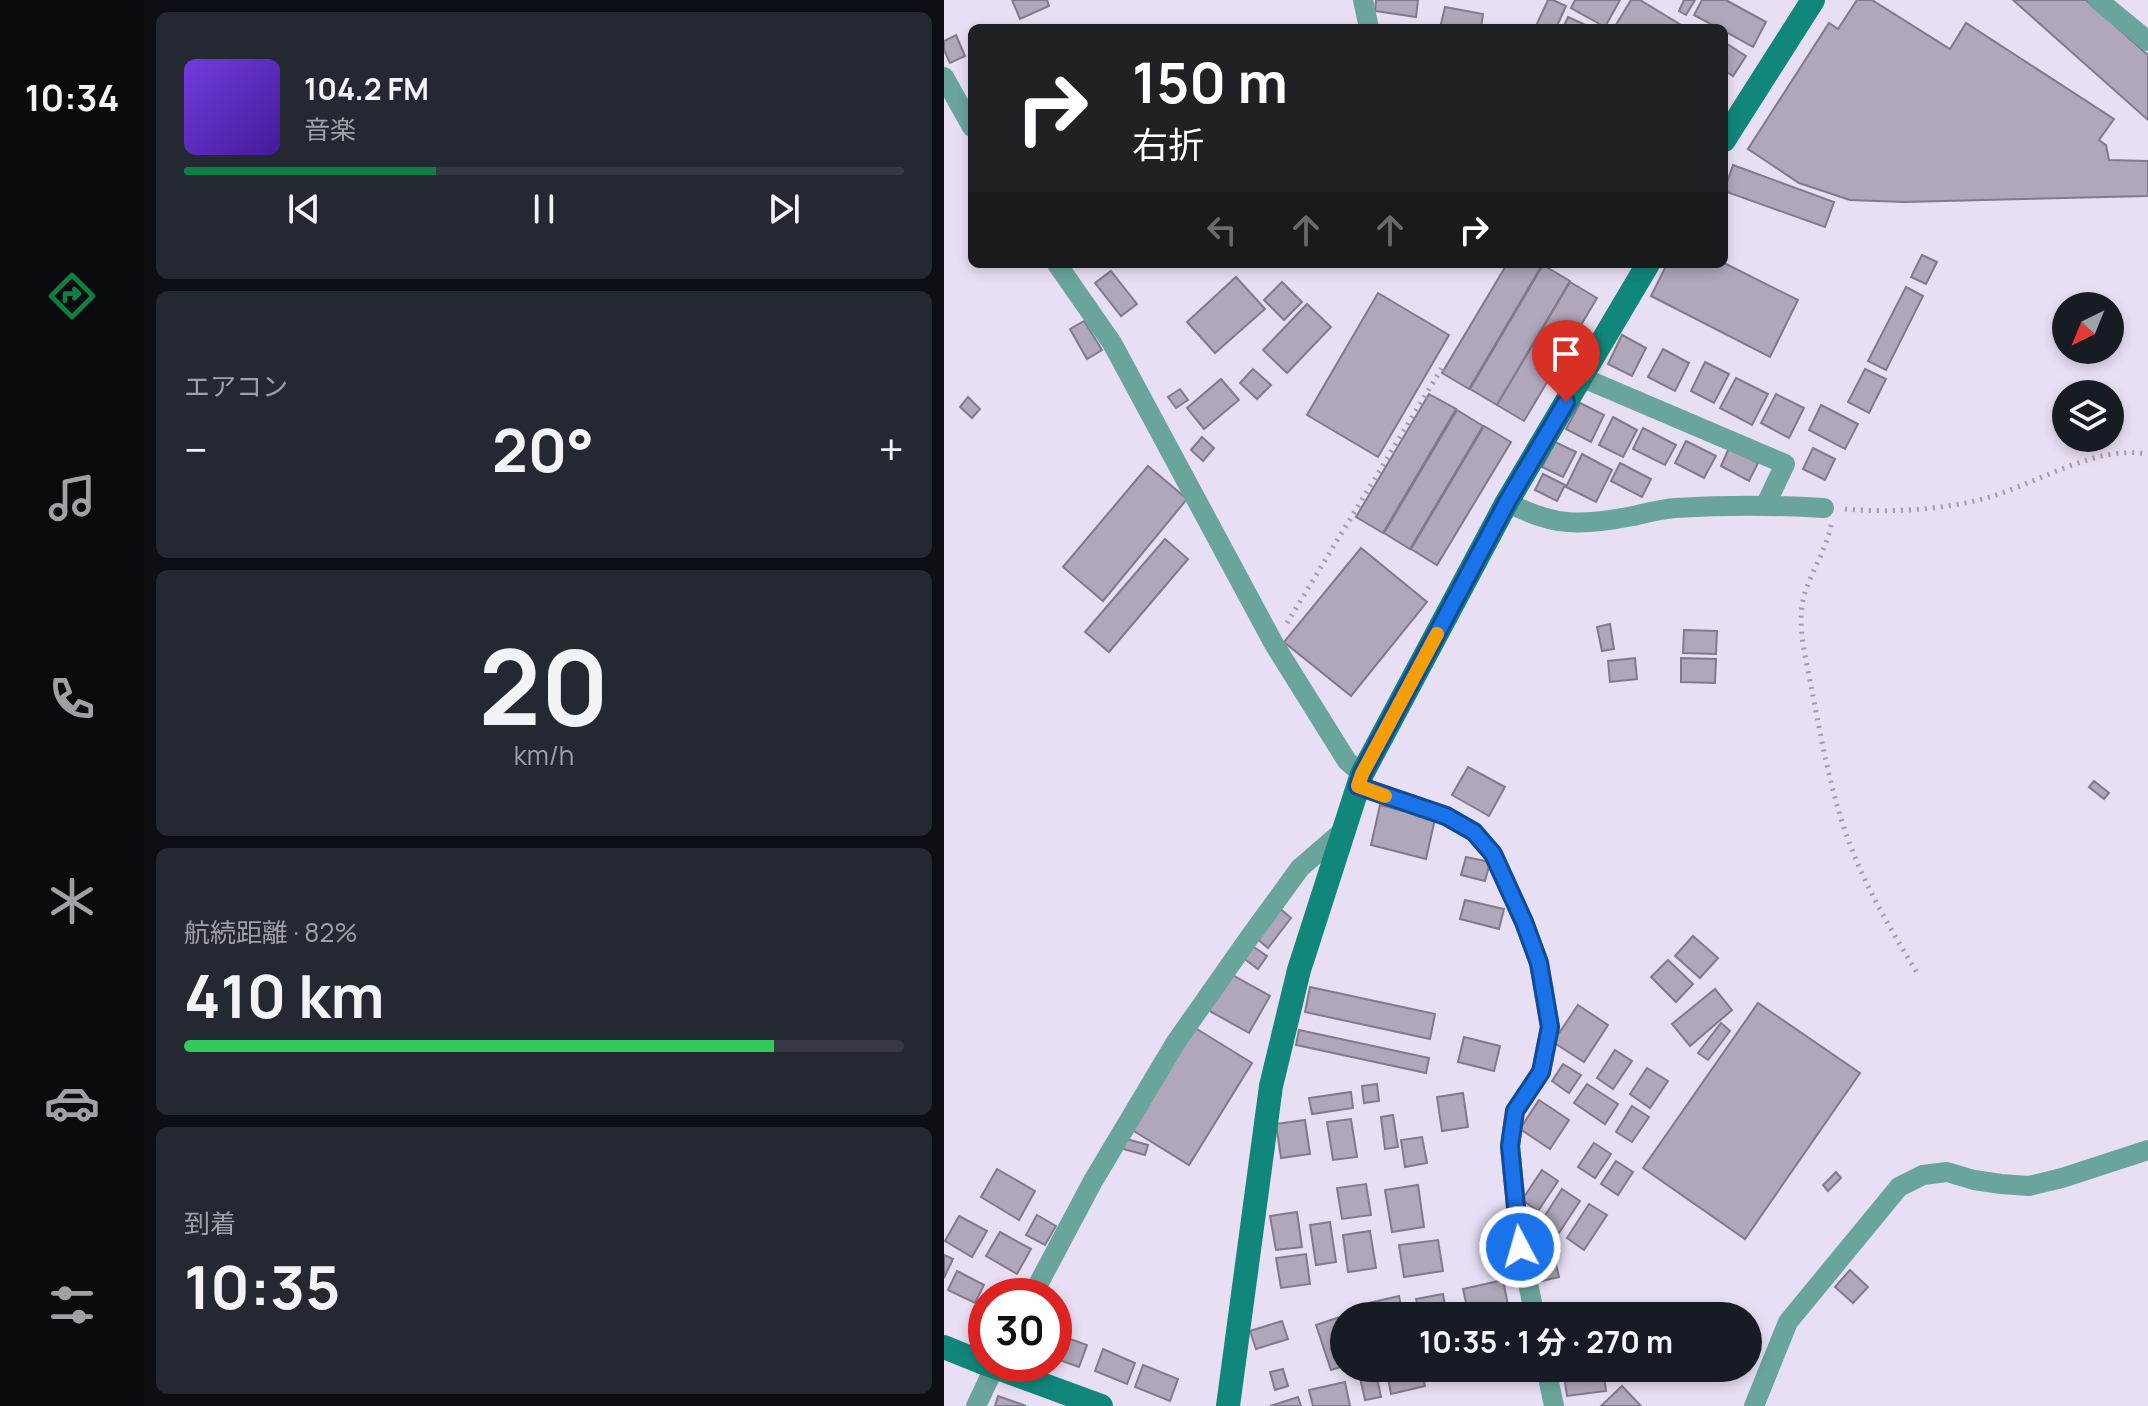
<!DOCTYPE html>
<html lang="ja">
<head>
<meta charset="utf-8">
<style>
  :root { --surface:#171b24; --page:#242831; --text:#f1f3f6; --muted:#9ea1a6; --line:#363941; --accent:#0b8043 }
  body { margin:0; font-family:Manrope,"Noto Sans JP",sans-serif; background:var(--page); color:var(--text); height:100vh; display:flex; flex-direction:column; font-size:30px; white-space:nowrap }
  * { box-sizing:border-box; margin:0 }
  p { font-size:26px; color:var(--muted) }
  .icon { flex:none; width:44px; height:44px; fill:none; stroke:currentColor; stroke-width:2; stroke-linecap:round; stroke-linejoin:round }
  .map { position:relative; flex:1; overflow:hidden }
  .sheet { display:flex; flex-direction:column; gap:12px; padding:12px; background:#0d0f14; width:800px }
  .sheet>* { flex:none }
  .banner { position:absolute; left:24px; top:24px; width:760px; height:244px; border-radius:12px; box-shadow:0 4px 12px #0003; background:#202124; color:#fff; overflow:hidden }
  .needle { width:52px; rotate:223deg }
  .controls { position:absolute; left:1108px; top:292px; display:grid; gap:16px }
  .controls a { display:grid; place-items:center; width:72px; height:72px; border-radius:50%; background:var(--surface); box-shadow:0 4px 12px #0003; font-size:40px }
  .speed { position:absolute; left:24px; top:1278px; display:flex; gap:16px; font-size:40px; font-weight:700; text-align:center }
  .speed>* { display:grid; place-content:center; width:104px; height:104px; border-radius:50%; background:var(--surface); box-shadow:0 4px 12px #0003; line-height:1 }
  .speed .limit { border:12px solid #d22; background:#fff; color:#111 }
  .pin { position:absolute; display:grid; place-items:center; width:68px; height:68px; color:#fff; margin:-82px -34px; border-radius:50% 50% 50% 0; rotate:-45deg; box-shadow:0 0 8px #0007 }
  .pin .icon { rotate:45deg }
  .me { position:absolute; width:88px; margin:-44px; rotate:354deg; stroke-linejoin:round; filter:drop-shadow(0 0 6px #0008) }
  .turn { display:flex; align-items:center; gap:28px; height:168px; padding:0 32px; font-size:36px }
  .turn .icon { width:104px; height:104px; stroke-width:2.5 }
  .turn b { display:block; font-size:56px; line-height:68px }
  .lanes { display:flex; align-items:center; height:76px; padding:0 32px; background:#0003; justify-content:center; gap:40px; direction:ltr }
  .lanes .off { opacity:.35 }
  .big { font-size:60px; font-weight:700; line-height:1.1 }
  .sheet .card { flex:1; display:flex; flex-direction:column; justify-content:center; gap:12px; min-width:0; padding:0 28px; border-radius:12px; background:var(--page) }
  .sheet .dial { align-items:center; gap:0 }
  .dial b { font-size:104px; line-height:1 }
  .song { display:flex; align-items:center; gap:24px }
  .cover { width:96px; height:96px; border-radius:12px; background:linear-gradient(135deg,hsl(260 70% 55%),hsl(260 70% 35%)) }
  .played { height:8px; border-radius:4px; background:linear-gradient(90deg,var(--accent) 35%,var(--line) 35%) }
  .keys { display:flex; justify-content:space-around; direction:ltr }
  .heat { display:flex; justify-content:space-between; align-items:center; font-size:44px; direction:ltr }
  .charge { height:12px; border-radius:6px; background:linear-gradient(90deg,#34c759 82%,var(--line) 0) }
  .trip { position:absolute; left:386px; top:1302px; width:432px; height:80px; border-radius:40px; background:var(--surface); box-shadow:0 4px 12px #0003; font-weight:700; line-height:80px; text-align:center }
  main { display:flex; flex:1; min-height:0 }
  .dock { display:flex; flex-direction:column; width:144px; justify-content:space-around; align-items:center; background:#090b0e; color:var(--muted) }
  .dock .icon { width:56px; height:56px }
  .dock .on { color:var(--accent) }
  .dock b { font-size:36px; color:var(--text) }
  .map>svg:first-child { display:block }
  .building { fill:#b0a7bb; stroke:#83798d; stroke-width:2 }
  .lines { fill:none; stroke-linecap:round; stroke-linejoin:round }
  .path { stroke:#a39bac; stroke-width:5; stroke-dasharray:2 6; stroke-linecap:butt }
  .street { stroke:#6aa59d; stroke-width:20 }
  .secondary { stroke:#11867b; stroke-width:24 }
  .route-casing { stroke:#114b97; stroke-width:20 }
  .route { stroke:#1a73e8; stroke-width:14 }
  .slow { stroke:#f59e0b; stroke-width:14 }
</style>
</head>
<body>
<main>
<nav class="dock">
<b>10:34</b>
<svg class="icon on" aria-label="directions" viewBox="0 0 24 24"><path d="M12 3l9 9-9 9-9-9zM9 14v-3h6M13 9l2 2-2 2"/></svg>
<svg class="icon" aria-label="music" viewBox="0 0 24 24"><path d="M9 18V5l10-2v13"/><circle cx="6" cy="18" r="3"/><circle cx="16" cy="16" r="3"/></svg>
<svg class="icon" aria-label="phone" viewBox="0 0 24 24"><path d="M5 4h4l2 5-3 2q2 4 5 5l2-3 5 2v4C11 20 4 13 5 4z"/></svg>
<svg class="icon" aria-label="climate" viewBox="0 0 24 24"><path d="M12 3v18M4 7l16 10M4 17L20 7"/></svg>
<svg class="icon" aria-label="car" viewBox="0 0 24 24"><path d="M5 17H2v-5l4-1 3-4h7l3 4 3 1v5h-3M9 17h6M6 11h13"/><circle cx="7" cy="17" r="2"/><circle cx="17" cy="17" r="2"/></svg>
<svg class="icon" aria-label="filters" viewBox="0 0 24 24"><path d="M4 7h16M4 17h16"/><circle cx="9" cy="7" r="2"/><circle cx="15" cy="17" r="2"/></svg>
</nav>
<section class="sheet">
<div class="card">
<div class="song"><i class="cover"></i><div><b>104.2 FM</b><p>音楽</p></div></div>
<div class="played"></div>
<div class="keys"><svg class="icon" aria-label="previous" viewBox="0 0 24 24"><path d="M18 5L8 12l10 7zM5 5v14"/></svg><svg class="icon" aria-label="pause" viewBox="0 0 24 24"><path d="M8 5v14M16 5v14"/></svg><svg class="icon" aria-label="next" viewBox="0 0 24 24"><path d="M6 5l10 7-10 7zM19 5v14"/></svg></div>
</div>
<div class="card"><p>エアコン</p>
<div class="heat"><a>−</a><b class="big">20°</b><a>+</a></div>
</div>
<div class="card dial"><b>20</b><p>km/h</p></div>
<div class="card"><p>航続距離 · 82%</p><b class="big">410 km</b><div class="charge"></div></div>
<div class="card"><p>到着</p><b class="big">10:35</b></div>
</section>
<div class="map">
<svg width="1204" height="1406" viewBox="0 0 1204 1406">
  <rect width="100%" height="100%" fill="#e9dff5"/>
  <g class="building">
    <polygon points="68,0 103,0 105,6 76,19"/>
    <polygon points="432,0 474,0 472,17 431,11"/>
    <polygon points="604,0 609,0 622,6 612,28 591,28"/>
    <polygon points="631,0 676,0 661,27 627,8"/>
    <polygon points="687,0 696,0 742,28 670,28"/>
    <polygon points="740,0 751,0 742,15 735,11"/>
    <polygon points="758,0 782,0 822,22 809,47 780,31 780,28 774,28 750,15"/>
    <polygon points="913,0 928,0 1006,49 1022,23 1170,119 1155,140 1162,145 1165,160 1204,161 1204,196 960,202 906,200 855,183 804,149 885,23 894,29"/>
    <polygon points="1069,0 1142,0 1204,55 1204,120"/>
    <polygon points="501,7 539,14 537,28 496,28"/>
    <polygon points="624,17 648,28 619,28"/>
    <polygon points="12,35 21,56 6,63 0,50 0,41"/>
    <polygon points="780,42 802,56 789,76 780,70"/>
    <polygon points="789,165 890,202 881,227 780,191"/>
    <polygon points="978,255 993,262 982,284 967,277"/>
    <polygon points="780,263 854,300 826,357 707,296 723,264"/>
    <polygon points="563,264 598,265 525,389 498,373"/>
    <polygon points="599,265 626,281 553,405 526,389"/>
    <polygon points="167,271 193,304 177,316 151,283"/>
    <polygon points="292,277 321,309 271,353 243,322"/>
    <polygon points="338,282 358,302 340,320 320,300"/>
    <polygon points="626,282 653,298 580,421 553,405"/>
    <polygon points="962,287 979,296 942,370 924,361"/>
    <polygon points="434,293 505,335 434,457 363,415"/>
    <polygon points="363,304 387,327 343,373 319,350"/>
    <polygon points="140,321 158,350 143,359 126,329"/>
    <polygon points="678,335 702,348 688,376 664,364"/>
    <polygon points="719,349 745,363 731,391 704,377"/>
    <polygon points="761,362 785,374 770,403 747,391"/>
    <polygon points="309,369 327,385 313,399 296,383"/>
    <polygon points="921,369 942,379 925,413 904,402"/>
    <polygon points="792,378 824,394 808,425 776,408"/>
    <polygon points="277,379 295,400 260,429 243,408"/>
    <polygon points="236,389 244,400 232,408 224,397"/>
    <polygon points="485,394 512,409 439,533 412,517"/>
    <polygon points="832,394 860,408 845,438 817,423"/>
    <polygon points="24,397 36,409 28,418 16,407"/>
    <polygon points="636,403 660,415 647,442 622,429"/>
    <polygon points="877,405 914,424 901,449 865,430"/>
    <polygon points="513,410 539,426 466,549 440,533"/>
    <polygon points="669,417 693,430 679,457 655,445"/>
    <polygon points="540,426 567,442 493,565 467,549"/>
    <polygon points="699,428 732,445 721,465 689,449"/>
    <polygon points="258,437 270,448 259,461 247,450"/>
    <polygon points="742,441 772,456 760,478 731,463"/>
    <polygon points="611,442 632,452 619,477 598,467"/>
    <polygon points="785,448 814,463 805,481 777,466"/>
    <polygon points="869,448 891,459 881,480 859,469"/>
    <polygon points="638,454 668,470 652,502 622,487"/>
    <polygon points="676,463 707,479 698,497 667,481"/>
    <polygon points="204,466 243,499 159,601 119,567"/>
    <polygon points="599,474 621,485 613,501 591,490"/>
    <polygon points="221,539 244,559 165,652 141,632"/>
    <polygon points="417,548 483,602 407,696 340,642"/>
    <polygon points="666,624 670,649 658,651 653,627"/>
    <polygon points="740,630 773,631 772,654 739,653"/>
    <polygon points="691,658 693,679 666,682 664,661"/>
    <polygon points="737,658 772,659 771,683 737,682"/>
    <polygon points="524,767 561,787 545,816 508,795"/>
    <polygon points="1150,781 1165,793 1160,799 1145,787"/>
    <polygon points="436,805 491,819 482,859 427,845"/>
    <polygon points="522,857 546,862 541,881 517,875"/>
    <polygon points="521,900 560,909 555,929 516,919"/>
    <polygon points="334,907 347,918 324,948 311,937"/>
    <polygon points="749,936 774,958 756,978 731,956"/>
    <polygon points="307,945 323,956 314,969 298,957"/>
    <polygon points="724,960 749,984 732,1002 707,977"/>
    <polygon points="285,973 326,996 305,1033 264,1010"/>
    <polygon points="366,987 491,1014 486,1039 361,1012"/>
    <polygon points="771,989 788,1010 746,1046 728,1024"/>
    <polygon points="814,1003 916,1073 801,1239 699,1168"/>
    <polygon points="634,1005 664,1025 640,1062 609,1042"/>
    <polygon points="777,1023 786,1031 764,1060 754,1053"/>
    <polygon points="248,1026 308,1063 245,1165 185,1128"/>
    <polygon points="355,1030 485,1058 482,1073 352,1045"/>
    <polygon points="520,1037 556,1046 550,1071 514,1062"/>
    <polygon points="671,1050 688,1061 669,1089 653,1078"/>
    <polygon points="619,1064 637,1075 625,1093 608,1081"/>
    <polygon points="703,1068 724,1081 706,1108 686,1094"/>
    <polygon points="433,1084 435,1101 420,1103 418,1086"/>
    <polygon points="643,1084 674,1104 661,1124 630,1103"/>
    <polygon points="407,1092 409,1108 368,1114 365,1098"/>
    <polygon points="519,1093 524,1127 498,1131 493,1097"/>
    <polygon points="595,1100 625,1120 606,1149 576,1129"/>
    <polygon points="688,1106 705,1117 688,1142 672,1132"/>
    <polygon points="449,1115 454,1147 441,1149 437,1117"/>
    <polygon points="407,1119 413,1157 389,1160 383,1122"/>
    <polygon points="361,1120 366,1154 337,1158 332,1124"/>
    <polygon points="478,1137 483,1163 461,1167 457,1140"/>
    <polygon points="179,1138 204,1145 201,1155 176,1148"/>
    <polygon points="650,1143 667,1154 651,1178 634,1167"/>
    <polygon points="672,1161 689,1172 674,1195 657,1184"/>
    <polygon points="53,1169 91,1191 75,1220 37,1197"/>
    <polygon points="598,1170 614,1181 594,1211 578,1200"/>
    <polygon points="892,1172 897,1178 884,1191 879,1185"/>
    <polygon points="422,1184 427,1215 398,1219 393,1188"/>
    <polygon points="474,1185 480,1227 448,1232 441,1190"/>
    <polygon points="618,1189 636,1201 615,1233 597,1222"/>
    <polygon points="645,1204 663,1215 640,1250 623,1238"/>
    <polygon points="353,1212 358,1247 332,1250 326,1216"/>
    <polygon points="93,1215 112,1226 101,1245 82,1235"/>
    <polygon points="15,1216 43,1231 28,1257 1,1241"/>
    <polygon points="386,1222 392,1262 372,1265 366,1225"/>
    <polygon points="426,1231 432,1268 404,1272 399,1235"/>
    <polygon points="56,1232 87,1249 73,1274 42,1256"/>
    <polygon points="605,1234 615,1277 593,1282 583,1239"/>
    <polygon points="494,1240 499,1271 460,1277 455,1245"/>
    <polygon points="362,1254 366,1284 337,1288 332,1258"/>
    <polygon points="0,1255 9,1259 0,1278"/>
    <polygon points="906,1270 924,1287 909,1303 891,1287"/>
    <polygon points="13,1271 40,1285 31,1303 4,1290"/>
    <polygon points="559,1280 565,1310 535,1316 525,1316 519,1289"/>
    <polygon points="47,1288 64,1296 43,1296"/>
    <polygon points="499,1294 503,1316 476,1316 472,1299"/>
    <polygon points="455,1296 459,1316 427,1316 425,1303"/>
    <polygon points="408,1313 409,1316 400,1316 400,1366 387,1370 372,1325"/>
    <polygon points="338,1321 344,1339 312,1349 306,1331"/>
    <polygon points="110,1333 143,1345 135,1367 110,1358"/>
    <polygon points="159,1349 191,1363 183,1384 151,1371"/>
    <polygon points="199,1365 234,1379 226,1401 191,1387"/>
    <polygon points="423,1368 431,1368 437,1397 421,1400 414,1369"/>
    <polygon points="442,1368 477,1368 481,1386 447,1394"/>
    <polygon points="629,1368 659,1368 662,1391 623,1396 619,1369"/>
    <polygon points="339,1369 344,1386 331,1390 326,1372"/>
    <polygon points="401,1382 406,1406 369,1406 365,1390"/>
    <polygon points="678,1386 697,1406 657,1406"/>
    <polygon points="54,1396 82,1406 51,1406"/>
    <polygon points="354,1397 357,1406 326,1406"/>
  </g>
  <g class="lines">
    <g class="path">
      <path d="M901 509C949 513 1000 510 1046 497 1086 485 1140 454 1180 453 1188 452 1196 453 1204 454"/>
      <path d="M887 525C882 552 865 574 859 600 853 629 863 663 868 691 879 747 889 805 911 857 928 899 952 938 975 976"/>
      <polyline points="343,623 501,363"/>
    </g>
    <g class="street">
      <polyline points="419,0 425,28"/>
      <polyline points="1154,0 1204,41"/>
      <polyline points="0,77 28,127"/>
      <polyline points="113,264 168,343 330,644 403,761 418,774"/>
      <polyline points="637,377 841,464 822,504"/>
      <path d="M563 502C609 527 638 526 689 516 702 513 717 509 731 508 781 505 830 505 880 508"/>
      <polyline points="414,786 502,816 530,832 549,854 580,922 595,963 606,1027 597,1072 571,1111 566,1146 576,1247 591,1316"/>
      <polyline points="88,1296 149,1181 232,1042 305,938 356,868 401,829"/>
      <polyline points="602,1368 610,1406"/>
      <polyline points="32,1406 52,1364"/>
      <polyline points="810,1406 844,1322 955,1187 979,1175 1003,1172 1030,1180 1057,1184 1085,1186 1118,1178 1204,1150"/>
    </g>
    <g class="secondary">
      <polyline points="780,140 869,0"/>
      <polyline points="0,1347 42,1364"/>
      <polyline points="43,1364 157,1406"/>
      <polyline points="284,1406 327,1086 355,970 418,774 563,502 704,264"/>
    </g>
  </g>
  <g class="lines">
    <defs>
      <polyline id="route" points="576,1247 566,1146 571,1111 597,1072 606,1027 595,963 580,922 549,854 530,832 502,816 414,786 418,774 563,502 622,402"/>
    </defs>
    <use href="#route" class="route-casing"/>
    <use href="#route" class="route"/>
    <polyline class="slow" points="441,796 414,786 418,774 493,634"/>
  </g>
</svg>
<div class="controls">
<a><svg class="needle" viewBox="-14 -14 28 28"><path d="M0-13l5 13h-10z" fill="#e53935"/><path d="M0 13l5-13h-10z" fill="#9ea1a6"/></svg></a>
<a><svg class="icon" aria-label="layers" viewBox="0 0 24 24"><path d="M12 4l9 5-9 5-9-5zM3 14l9 5 9-5"/></svg></a>
</div>
<div class="speed"><div class="limit">30</div></div>
<div class="pin" style="left:622px;top:402px;background:#d93025"><svg class="icon" aria-label="arrive" viewBox="0 0 24 24"><path d="M6 21V4h12l-3 4 3 4H6"/></svg></div>
<svg class="me" style="left:576px;top:1247px" viewBox="-20 -20 40 40"><circle r="17" fill="#1a73e8" stroke="#fff" stroke-width="3"/><path d="M0-11L8 9 0 5-8 9z" fill="#fff"/></svg>
<div class="trip">10:35 · 1 分 · 270 m</div>
<div class="banner">
<div class="turn"><svg class="icon" aria-label="right" viewBox="0 0 24 24"><path d="M7 20v-9h11M14 6l5 5-5 5"/></svg><div><b>150 m</b>右折</div></div>
<div class="lanes"><svg class="icon off" aria-label="left" viewBox="0 0 24 24"><path d="M17 20v-9H6M10 6l-5 5 5 5"/></svg><svg class="icon off" aria-label="ahead" viewBox="0 0 24 24"><path d="M12 20V5M6 11l6-6 6 6"/></svg><svg class="icon off" aria-label="ahead" viewBox="0 0 24 24"><path d="M12 20V5M6 11l6-6 6 6"/></svg><svg class="icon" aria-label="right" viewBox="0 0 24 24"><path d="M7 20v-9h11M14 6l5 5-5 5"/></svg></div>
</div>
</div>
</main>
</body>
</html>
